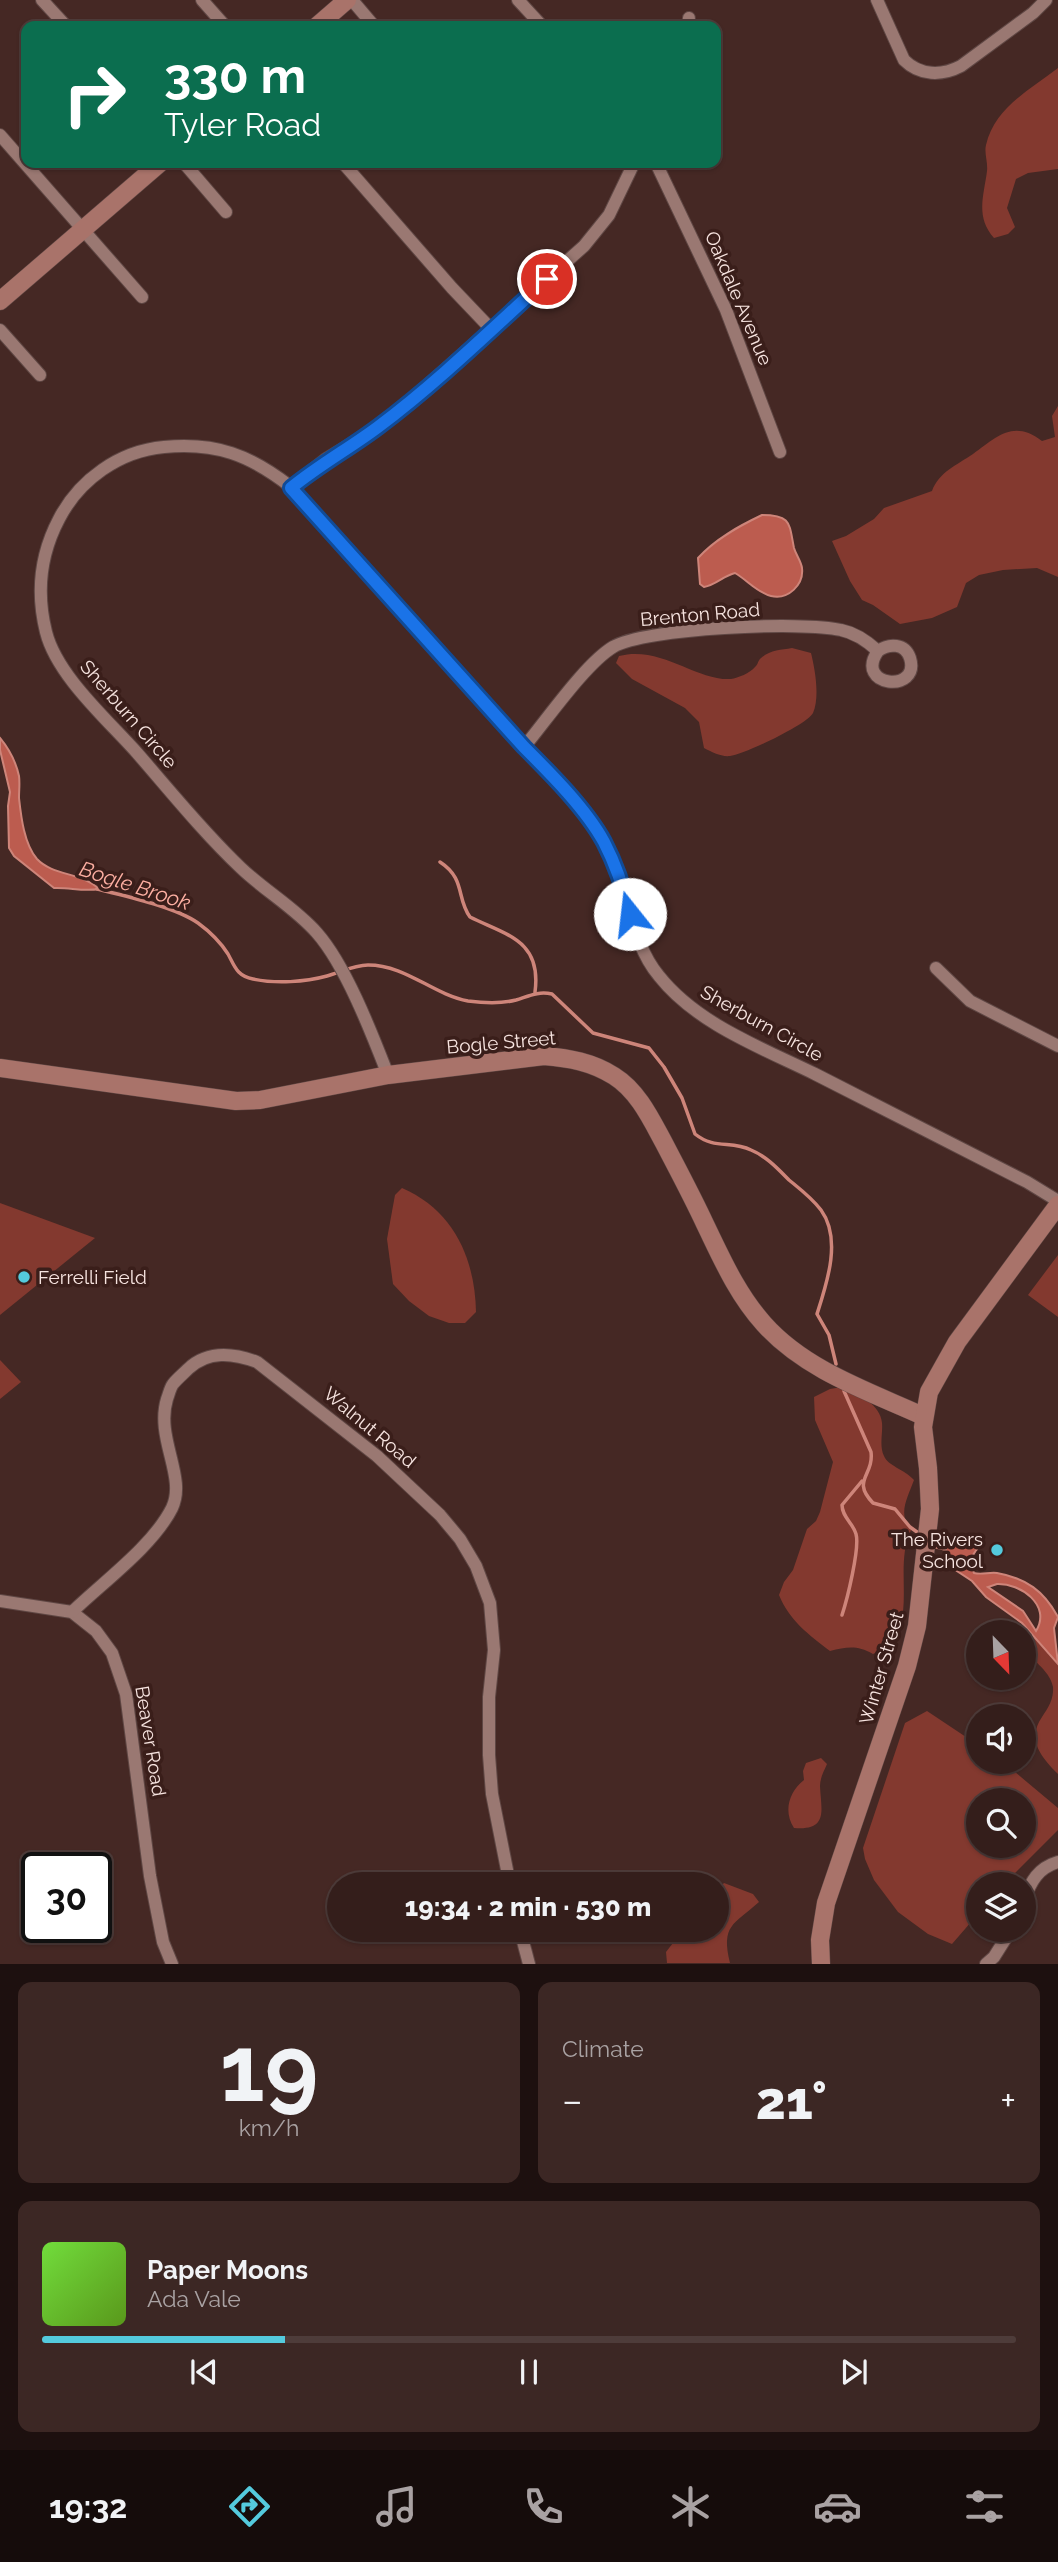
<!DOCTYPE html>
<html lang="en">
<head>
<meta charset="utf-8">
<style>
  :root { --surface:#341e1b; --page:#3c2724; --text:#f1f3f6; --muted:#a9a2a3; --line:#4e3c3a; --accent:#54cadd }
  body { margin:0; font-family:Raleway,sans-serif; background:var(--page); color:var(--text); height:100vh; display:flex; flex-direction:column; font-size:26px; white-space:nowrap }
  * { box-sizing:border-box; margin:0 }
  p { font-size:23px; color:var(--muted) }
  .icon { flex:none; width:38px; height:38px; fill:none; stroke:currentColor; stroke-width:2; stroke-linecap:round; stroke-linejoin:round }
  .map { position:relative; height:1964px; overflow:hidden }
  .sheet { display:flex; flex-direction:column; gap:18px; padding:18px; background:#1d100f; flex:1 }
  .sheet>* { flex:none }
  .top-card { position:absolute; left:21px; top:21px; width:700px; height:147px; border-radius:14px; box-shadow:0 2px 5px #0004,0 0 0 2px var(--line); background:#0b6e4f; color:#fff; overflow:hidden }
  .needle { width:46px; rotate:157deg }
  .fabs { position:absolute; left:966px; top:1620px; display:grid; gap:14px }
  .fabs a { display:grid; place-items:center; width:70px; height:70px; border-radius:50%; background:var(--surface); box-shadow:0 2px 5px #0004,0 0 0 2px var(--line); font-size:35px }
  .speed { position:absolute; left:21px; top:1852px; display:flex; gap:14px; font-size:35px; font-weight:700; text-align:center }
  .speed>* { display:grid; place-content:center; width:91px; height:91px; border-radius:50%; background:var(--surface); box-shadow:0 2px 5px #0004,0 0 0 2px var(--line); line-height:1 }
  .speed .limit { border:4px solid #111; border-radius:10px; background:#fff; color:#111 }
  .pin { position:absolute; display:grid; place-items:center; width:60px; height:60px; color:#fff; margin:-30px; border:4px solid #fff; border-radius:50%; box-shadow:0 2px 7px #0007 }
  .me { position:absolute; width:77px; margin:-38px; rotate:344deg; stroke-linejoin:round; filter:drop-shadow(0 0 5px #0008) }
  .turn { display:flex; align-items:center; gap:24px; height:147px; padding:0 28px; font-size:32px }
  .turn .icon { width:91px; height:91px; stroke-width:2.5 }
  .turn b { display:block; font-size:49px; line-height:60px }
  .big { font-size:52px; font-weight:800; line-height:1.1 }
  .sheet .tile { flex:1; display:flex; flex-direction:column; justify-content:center; gap:10px; min-width:0; padding:0 24px; border-radius:14px; background:var(--page) }
  .sheet .dial { align-items:center; gap:0 }
  .dial b { font-size:91px; line-height:1 }
  .song { display:flex; align-items:center; gap:21px }
  .cover { width:84px; height:84px; border-radius:10px; background:linear-gradient(135deg,hsl(100 70% 55%),hsl(90 70% 35%)) }
  .played { height:7px; border-radius:4px; background:linear-gradient(90deg,var(--accent) 25%,var(--line) 25%) }
  .keys { display:flex; justify-content:space-around; direction:ltr }
  .heat { display:flex; justify-content:space-between; align-items:center; font-size:38px; direction:ltr }
  .sheet .tiles { flex:1; display:grid; gap:18px; grid-template-columns:1fr 1fr }
  .tile:last-child { grid-column:span 2 }
  .trip { position:absolute; left:327px; top:1872px; width:402px; height:70px; border-radius:35px; background:var(--surface); box-shadow:0 2px 5px #0004,0 0 0 2px var(--line); font-weight:800; line-height:70px; text-align:center }
  .dock { display:flex; height:112px; justify-content:space-around; align-items:center; background:#150c0b; color:var(--muted) }
  .dock .icon { width:49px; height:49px }
  .dock .on { color:var(--accent) }
  .dock b { font-size:32px; color:var(--text) }
  .map>svg:first-child { display:block }
  .green { fill:#83392f; fill-rule:evenodd }
  .water { fill:#bc5c4f; stroke:#ce857a; stroke-width:2; fill-rule:evenodd }
  .lines { fill:none; stroke-linecap:round; stroke-linejoin:round }
  .stream { stroke:#ce857a; stroke-width:3.5 }
  .street-casing { stroke:#5f4744; stroke-width:14 }
  .secondary-casing { stroke:#5f4744; stroke-width:19 }
  .street { stroke:#9a7872; stroke-width:12 }
  .secondary { stroke:#a9736a; stroke-width:18 }
  .route-casing { stroke:#114b97; stroke-width:18 }
  .route { stroke:#1a73e8; stroke-width:12 }
  .poi-dot { fill:#54cadd; stroke:#3a1e1a; stroke-width:2.5 }
  .labels { text-anchor:middle; stroke-width:7; stroke-linejoin:round; paint-order:stroke }
  .street-label { font-size:19px; fill:#f7e4e0; stroke:#3a1e1a }
  .poi-label { font-size:19px; fill:#f7e4e0; stroke:#3a1e1a; text-anchor:start }
  .water-label { font-size:21px; font-style:italic; fill:#fdafa2; stroke:#3a1e1a }
</style>
</head>
<body>
<div class="map">
<svg width="1058" height="1964" viewBox="0 0 1058 1964">
  <rect width="100%" height="100%" fill="#452824"/>
  <g class="green">
    <path d="M1058 68V169L1028 173 1016 179 1007 208 1015 227 1008 234 994 238C975 217 984 195 987 171 988 162 984 153 986 145 995 107 1030 90 1058 68Z"/>
    <path d="M1058 406V577L1037 568 1003 570 979 575 966 583 957 607 932 618 900 624 873 605 862 600 850 581 832 541 846 536 874 519 884 508 932 491C939 472 957 465 973 454 997 437 1013 419 1042 441L1055 437 1052 416Z"/>
    <path d="M792 648 811 653C815 669 820 697 813 713 808 724 743 755 730 756 721 757 712 752 704 748L699 722 685 708 632 679 616 663 619 656C661 645 696 681 731 679 738 678 750 673 755 667 759 663 757 662 761 658 770 650 781 650 792 648Z"/>
    <path d="M402 1188C453 1210 475 1258 476 1312L465 1323H449L429 1316 409 1301 393 1284 387 1239 395 1195Z"/>
    <polygon points="0,1203 95,1238 0,1315"/>
    <polygon points="1058,1255 1058,1317 1028,1295"/>
    <polygon points="0,1360 21,1382 0,1399"/>
    <path d="M842 1387C857 1392 881 1405 882 1423 883 1433 879 1446 884 1456 888 1466 904 1469 914 1480 908 1497 897 1514 911 1530 899 1556 906 1584 903 1612 902 1625 895 1637 889 1648L873 1654C857 1645 847 1647 830 1651 809 1635 789 1620 779 1595L784 1582 793 1570 807 1529 816 1521 820 1512 833 1462 815 1420 814 1397 830 1389Z"/>
    <path d="M1026 1629 1058 1664V1774C1042 1758 1026 1740 1042 1717 1048 1708 1054 1699 1053 1687 1050 1669 1028 1659 1025 1646 1024 1641 1025 1634 1026 1629Z"/>
    <path d="M927 1711 978 1745V1762H1003L1058 1808V1830L1003 1885H978V1914L952 1944 928 1934 898 1912 874 1880 865 1859 863 1848 905 1723ZM978 1801H1024V1846H978Z"/>
    <path d="M821 1758 827 1764C824 1771 820 1778 820 1786 821 1810 829 1831 794 1828 783 1811 789 1792 804 1780L803 1771 806 1763Z"/>
    <path d="M724 1883 753 1894 759 1902C733 1925 721 1925 730 1963H667L666 1952 683 1930H718V1889Z"/>
  </g>
  <g class="water">
    <path d="M762 515C792 515 789 524 794 548 796 555 801 561 802 568 804 585 788 600 771 596 758 593 747 580 735 573 723 576 716 585 704 587L700 584 698 558C715 539 739 526 762 515Z"/>
    <path d="M0 738C9 749 16 762 19 776 20 783 19 790 19 798 21 816 24 844 37 859 53 876 81 872 99 889 83 892 69 887 54 888L14 856 9 848 8 806 10 792 0 750Z"/>
    <path d="M978 1537 981 1544C973 1554 967 1560 974 1573 982 1575 989 1572 997 1573 1026 1578 1044 1591 1058 1617L1054 1628 1058 1664 1022 1623 986 1597 972 1581 954 1569 946 1550 933 1547 935 1541 957 1545ZM997 1584C1020 1583 1052 1605 1036 1631L1023 1611 988 1587Z"/>
  </g>
  <g class="lines">
    <g class="stream">
      <path d="M440 862C466 879 456 898 470 917 506 935 542 940 535 992"/>
      <path d="M97 889C126 896 175 907 198 923 209 931 221 943 228 954 235 967 237 976 253 979 276 984 305 982 327 976 341 972 354 965 368 965 406 965 432 994 468 1001 483 1003 501 1004 516 1000 529 996 538 991 552 994L593 1033 649 1048 664 1067 682 1098 695 1134C715 1150 731 1140 751 1150 766 1156 778 1169 789 1180 800 1189 812 1198 821 1210 842 1239 827 1283 817 1314L829 1335 836 1364"/>
      <path d="M844 1391 871 1452C874 1476 851 1480 873 1503L895 1509 910 1527 917 1532"/>
      <path d="M842 1615C847 1600 860 1548 856 1534 853 1523 842 1517 842 1505L862 1481"/>
    </g>
    <defs>
      <g id="street">
        <polyline points="42,0 66,26"/>
        <polyline points="202,0 225,26"/>
        <polyline points="352,0 374,26"/>
        <polyline points="518,0 542,26"/>
        <path d="M877 0 904 60C920 76 942 76 961 66L1033 13 1046 0"/>
        <polyline points="688,26 689,18"/>
        <polyline points="0,135 142,297"/>
        <polyline points="184,163 226,212"/>
        <polyline points="343,163 452,288 492,330"/>
        <polyline points="656,163 726,310 780,452"/>
        <polyline points="0,330 40,375"/>
        <polyline points="291,487 326,459 379,427 412,399 584,246 609,215 634,163"/>
        <path d="M524 747C546 721 585 664 613 647 644 628 803 621 841 630 856 633 867 641 878 651 853 687 921 694 910 658 905 643 889 643 878 651"/>
        <polyline points="936,968 970,1001 1058,1046"/>
        <path d="M388 1075C372 1034 346 966 317 933 295 908 265 891 241 868 204 833 171 792 138 754 108 720 57 676 46 632 36 592 40 555 59 519 79 480 119 451 164 447 216 442 250 455 291 487L524 747C558 781 596 819 614 864 629 900 633 945 659 976 697 1024 762 1048 815 1074 886 1110 956 1146 1027 1182L1058 1201"/>
        <polyline points="0,1601 72,1612 96,1631 112,1653 126,1694 150,1876 163,1942 172,1964"/>
        <path d="M72 1612C103 1582 153 1546 172 1508 187 1477 155 1438 167 1399 169 1394 170 1388 173 1384 177 1379 183 1374 188 1369 208 1350 233 1353 257 1362L377 1456 440 1515 460 1539 476 1566 490 1603 494 1650 489 1697V1755L492 1794 510 1885"/>
        <path d="M1024 1900C1031 1881 1038 1868 1058 1862"/>
        <polyline points="520,1930 529,1964"/>
        <polyline points="986,1964 994,1957 1011,1930"/>
      </g>
      <g id="secondary">
        <polyline points="317,26 347,0"/>
        <polyline points="0,301 160,163"/>
        <path d="M0 1068 236 1101 260 1100 388 1075 544 1056C569 1058 592 1062 614 1076 638 1091 651 1119 664 1143 678 1170 692 1196 705 1224 722 1259 737 1294 764 1324 805 1370 868 1391 923 1416"/>
        <polyline points="821,1964 820,1940 826,1903 907,1666 917,1626 930,1509 928,1468 923,1427 929,1392 957,1342 1058,1205"/>
      </g>
    </defs>
    <use href="#street" class="street-casing"/>
    <use href="#secondary" class="secondary-casing"/>
    <use href="#street" class="street"/>
    <use href="#secondary" class="secondary"/>
  </g>
  <g class="lines">
    <defs>
      <path id="route" d="M547 279C492 329 438 382 378 427 350 448 319 465 291 488L524 747C551 774 586 809 604 842 616 865 624 889 630 914"/>
    </defs>
    <use href="#route" class="route-casing"/>
    <use href="#route" class="route"/>
  </g>
  <g class="poi-dot">
    <circle cx="24" cy="1277" r="7"/>
    <circle cx="997" cy="1550" r="7"/>
  </g>
  <g class="labels">
    <g class="street-label">
      <text transform="translate(739 298) rotate(67)" y="7">Oakdale Avenue</text>
      <text transform="translate(700 614) rotate(-5)" y="7">Brenton Road</text>
      <text transform="translate(129 714) rotate(49)" y="7">Sherburn Circle</text>
      <text transform="translate(762 1023) rotate(29)" y="7">Sherburn Circle</text>
      <text transform="translate(501 1042) rotate(-5)" y="7">Bogle Street</text>
      <text transform="translate(370 1427) rotate(40)" y="7">Walnut Road</text>
      <text transform="translate(881 1668) rotate(-74)" y="7">Winter Street</text>
      <text transform="translate(151 1741) rotate(81)" y="7">Beaver Road</text>
    </g>
    <g class="poi-label">
      <text x="38" y="1284">Ferrelli Field</text>
      <text x="983" y="1546" text-anchor="end">The Rivers<tspan x="983" dy="22">School</tspan></text>
    </g>
    <g class="water-label">
      <text transform="translate(135 886) rotate(18)" y="7">Bogle Brook</text>
    </g>
  </g>
</svg>
<div class="fabs">
<a><svg class="needle" viewBox="-14 -14 28 28"><path d="M0-13l5 13h-10z" fill="#e53935"/><path d="M0 13l5-13h-10z" fill="#a9a2a3"/></svg></a>
<a><svg class="icon" aria-label="sound" viewBox="0 0 24 24"><path d="M4 9h4l5-4v14l-5-4H4zM17 9q2 3 0 6"/></svg></a>
<a><svg class="icon" aria-label="search" viewBox="0 0 24 24"><circle cx="10" cy="10" r="6"/><path d="M15 15l6 6"/></svg></a>
<a><svg class="icon" aria-label="layers" viewBox="0 0 24 24"><path d="M12 4l9 5-9 5-9-5zM3 14l9 5 9-5"/></svg></a>
</div>
<div class="speed"><div class="limit">30</div></div>
<div class="pin" style="left:547px;top:279px;background:#d93025"><svg class="icon" aria-label="arrive" viewBox="0 0 24 24"><path d="M6 21V4h12l-3 4 3 4H6"/></svg></div>
<svg class="me" style="left:630px;top:914px" viewBox="-20 -20 40 40"><circle r="19" fill="#fff"/><path d="M0-13L10 11 0 6-10 11z" fill="#1a73e8"/></svg>
<div class="trip">19:34 · 2 min · 530 m</div>
<div class="top-card">
<div class="turn"><svg class="icon" aria-label="right" viewBox="0 0 24 24"><path d="M7 20v-9h11M14 6l5 5-5 5"/></svg><div><b>330 m</b>Tyler Road</div></div>
</div>
</div>
<section class="sheet">
<div class="tiles">
<div class="tile dial"><b>19</b><p>km/h</p></div>
<div class="tile"><p>Climate</p>
<div class="heat"><a>−</a><b class="big">21°</b><a>+</a></div>
</div>
<div class="tile">
<div class="song"><i class="cover"></i><div><b>Paper Moons</b><p>Ada Vale</p></div></div>
<div class="played"></div>
<div class="keys"><svg class="icon" aria-label="previous" viewBox="0 0 24 24"><path d="M18 5L8 12l10 7zM5 5v14"/></svg><svg class="icon" aria-label="pause" viewBox="0 0 24 24"><path d="M8 5v14M16 5v14"/></svg><svg class="icon" aria-label="next" viewBox="0 0 24 24"><path d="M6 5l10 7-10 7zM19 5v14"/></svg></div>
</div>
</div>
</section>
<nav class="dock">
<b>19:32</b>
<svg class="icon on" aria-label="directions" viewBox="0 0 24 24"><path d="M12 3l9 9-9 9-9-9zM9 14v-3h6M13 9l2 2-2 2"/></svg>
<svg class="icon" aria-label="music" viewBox="0 0 24 24"><path d="M9 18V5l10-2v13"/><circle cx="6" cy="18" r="3"/><circle cx="16" cy="16" r="3"/></svg>
<svg class="icon" aria-label="phone" viewBox="0 0 24 24"><path d="M5 4h4l2 5-3 2q2 4 5 5l2-3 5 2v4C11 20 4 13 5 4z"/></svg>
<svg class="icon" aria-label="climate" viewBox="0 0 24 24"><path d="M12 3v18M4 7l16 10M4 17L20 7"/></svg>
<svg class="icon" aria-label="car" viewBox="0 0 24 24"><path d="M5 17H2v-5l4-1 3-4h7l3 4 3 1v5h-3M9 17h6M6 11h13"/><circle cx="7" cy="17" r="2"/><circle cx="17" cy="17" r="2"/></svg>
<svg class="icon" aria-label="filters" viewBox="0 0 24 24"><path d="M4 7h16M4 17h16"/><circle cx="9" cy="7" r="2"/><circle cx="15" cy="17" r="2"/></svg>
</nav>
</body>
</html>
